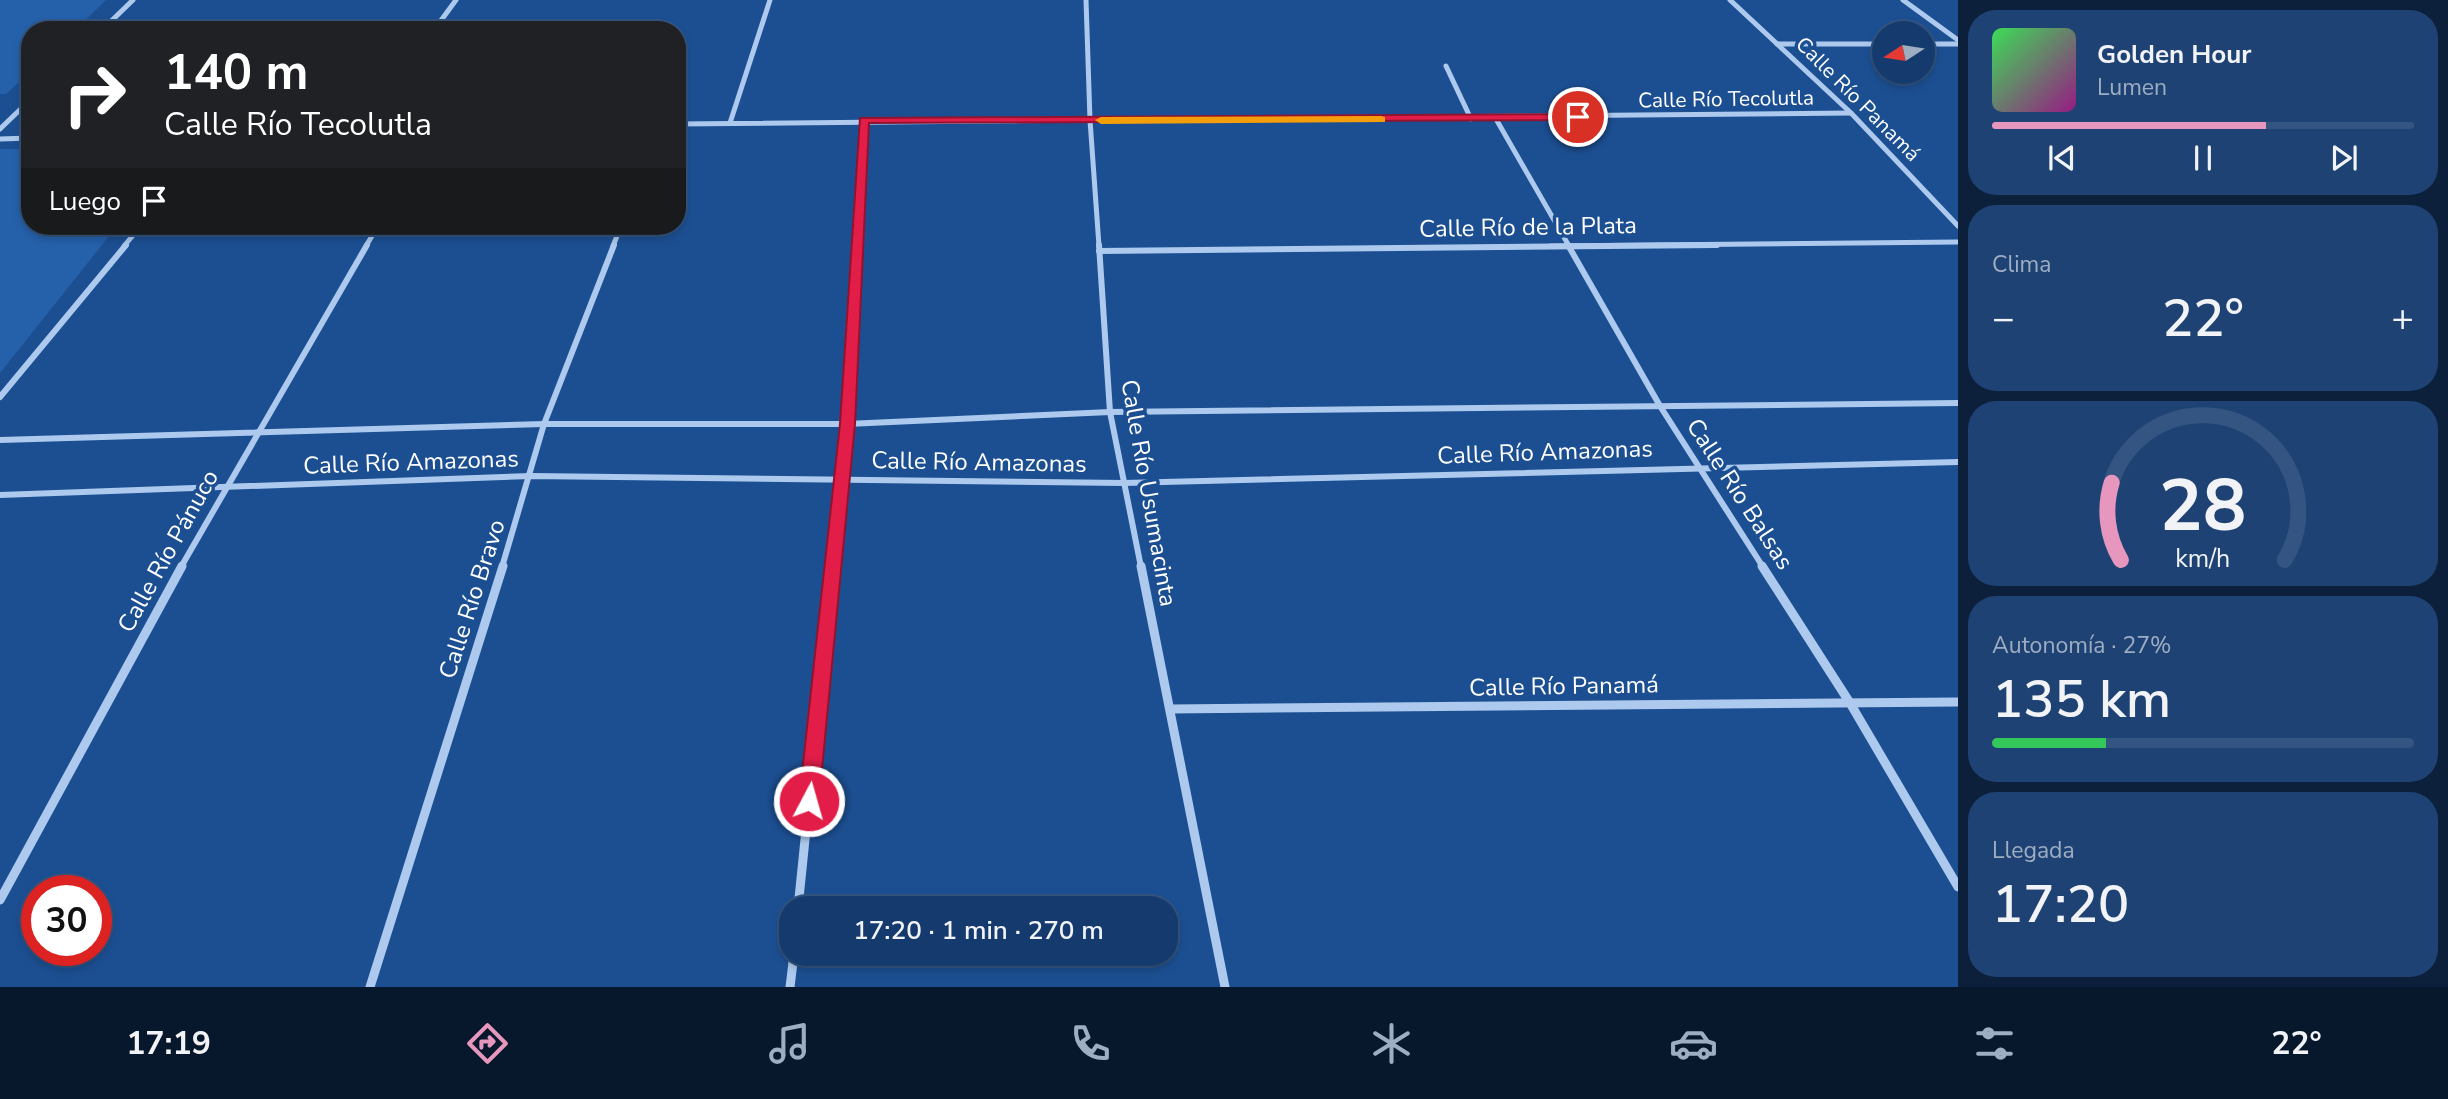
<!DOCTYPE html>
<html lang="es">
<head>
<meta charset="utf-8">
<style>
  :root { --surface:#153b6e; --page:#1e4273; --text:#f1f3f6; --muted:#9dadc2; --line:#345581; --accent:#e797bd }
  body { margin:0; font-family:"Nunito Sans",sans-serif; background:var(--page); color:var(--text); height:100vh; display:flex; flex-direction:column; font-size:26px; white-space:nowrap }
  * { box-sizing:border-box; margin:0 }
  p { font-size:23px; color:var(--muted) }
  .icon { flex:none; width:38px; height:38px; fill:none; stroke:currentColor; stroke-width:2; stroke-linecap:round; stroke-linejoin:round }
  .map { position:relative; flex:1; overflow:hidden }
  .details { display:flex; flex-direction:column; gap:10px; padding:10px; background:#0c203c; width:490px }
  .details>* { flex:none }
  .guide { position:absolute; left:21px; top:21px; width:665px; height:214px; border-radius:28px; box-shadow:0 4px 10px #0003,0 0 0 2px var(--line); background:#202124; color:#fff; overflow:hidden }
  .needle { width:46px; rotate:258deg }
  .buttons { position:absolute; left:1872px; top:21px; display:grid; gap:14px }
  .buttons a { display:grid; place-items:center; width:63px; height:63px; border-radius:50%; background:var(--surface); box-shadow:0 4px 10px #0003,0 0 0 2px var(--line); font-size:35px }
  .speed { position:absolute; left:21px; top:875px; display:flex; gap:14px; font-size:35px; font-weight:700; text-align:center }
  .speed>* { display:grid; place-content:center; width:91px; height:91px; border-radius:50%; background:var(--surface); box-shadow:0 4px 10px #0003,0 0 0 2px var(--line); line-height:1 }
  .speed .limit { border:10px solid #d22; background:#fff; color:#111 }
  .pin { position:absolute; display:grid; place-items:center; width:60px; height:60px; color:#fff; margin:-30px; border:4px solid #fff; border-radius:50%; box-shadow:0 2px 7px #0007 }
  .me { position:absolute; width:77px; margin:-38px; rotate:6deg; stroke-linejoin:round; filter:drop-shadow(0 0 5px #0008) }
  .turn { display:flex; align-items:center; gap:24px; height:147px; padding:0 28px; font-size:32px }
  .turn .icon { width:91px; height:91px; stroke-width:2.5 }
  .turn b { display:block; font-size:49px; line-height:60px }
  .then { display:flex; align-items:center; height:66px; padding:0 28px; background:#0003; gap:14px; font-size:26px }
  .big { font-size:52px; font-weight:600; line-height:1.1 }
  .details .card { flex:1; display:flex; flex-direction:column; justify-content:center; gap:10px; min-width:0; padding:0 24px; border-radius:28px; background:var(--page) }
  .details .dial { align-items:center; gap:0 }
  .dial svg { height:182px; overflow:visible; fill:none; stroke:var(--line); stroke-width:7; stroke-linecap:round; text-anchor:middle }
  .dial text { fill:var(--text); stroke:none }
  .song { display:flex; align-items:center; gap:21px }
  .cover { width:84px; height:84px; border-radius:10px; background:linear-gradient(135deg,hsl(130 70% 55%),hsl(310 70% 35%)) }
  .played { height:7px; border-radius:4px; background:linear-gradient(90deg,var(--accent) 65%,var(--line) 65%) }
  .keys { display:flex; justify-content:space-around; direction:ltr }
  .heat { display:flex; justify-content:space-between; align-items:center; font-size:38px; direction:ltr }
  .charge { height:10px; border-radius:5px; background:linear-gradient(90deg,#34c759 27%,var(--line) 0) }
  .trip { position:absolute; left:779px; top:896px; width:399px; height:70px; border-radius:28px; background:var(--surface); box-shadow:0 4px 10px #0003,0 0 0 2px var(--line); font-weight:600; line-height:70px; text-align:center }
  .tab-bar { display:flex; height:112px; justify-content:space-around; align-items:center; background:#08182c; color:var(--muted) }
  .tab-bar .icon { width:49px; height:49px }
  .tab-bar .on { color:var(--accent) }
  .tab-bar b { font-size:32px; color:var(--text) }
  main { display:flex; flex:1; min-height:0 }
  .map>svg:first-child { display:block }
  .green { fill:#2561ab }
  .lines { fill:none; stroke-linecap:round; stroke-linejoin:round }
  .street-far2 { stroke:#adcaee; stroke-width:5 }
  .street-far1 { stroke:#adcaee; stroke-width:6 }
  .street { stroke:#adcaee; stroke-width:9 }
  .route { fill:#e11d48; stroke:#92132f; stroke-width:2 }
  .slow { fill:#f59e0b }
  .labels { text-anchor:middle; stroke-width:7; stroke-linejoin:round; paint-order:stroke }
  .far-street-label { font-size:21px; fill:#fff; stroke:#1c4f92 }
  .street-label { font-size:24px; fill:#fff; stroke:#1c4f92 }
</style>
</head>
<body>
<main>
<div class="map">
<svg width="1958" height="987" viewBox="0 0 1958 987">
  <rect width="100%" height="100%" fill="#1c4f92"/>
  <g class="green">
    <polygon points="0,0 106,0 75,30 30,30 30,72 6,94 0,94"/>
    <polygon points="0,149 30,149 30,226 117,226 0,373"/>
  </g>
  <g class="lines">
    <g class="street-far2">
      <polyline points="1086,0 1090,120 1099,246"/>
      <polyline points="1730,0 1851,113 1958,226"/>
      <polyline points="1903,0 1958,40"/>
      <polyline points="102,30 133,0"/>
      <polyline points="434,30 456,0"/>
      <polyline points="1777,44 1885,44"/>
      <polyline points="1923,44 1958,44"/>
      <polyline points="1446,66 1471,119"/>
      <polyline points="1496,119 1569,246"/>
      <polyline points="730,123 770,0"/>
      <polyline points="677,124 1851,113"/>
      <polyline points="0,129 30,100"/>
      <polyline points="0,139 30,138"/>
      <polyline points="124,246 141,226"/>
      <polyline points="366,246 378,226"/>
      <polyline points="613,246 621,226"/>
      <polyline points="857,246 864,120"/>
      <polyline points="1550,246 1958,242"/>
    </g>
    <g class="street-far1">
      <polyline points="1099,245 1110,412 1141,567"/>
      <polyline points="1568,245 1660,406 1763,567"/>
      <polyline points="1099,251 1717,245"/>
      <polyline points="0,397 126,245"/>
      <polyline points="0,440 544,424 847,424 1110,412 1958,403"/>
      <polyline points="0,495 531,476 1124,483 1958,462"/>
      <polyline points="181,567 367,245"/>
      <polyline points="502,567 544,424 614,245"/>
      <polyline points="832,567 847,424 857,245"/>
    </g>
    <g class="street">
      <polyline points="1141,566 1225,987"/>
      <polyline points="1762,566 1850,703 1958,887"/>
      <polyline points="1170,709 1958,702"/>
      <polyline points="0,900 182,566"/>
      <polyline points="798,908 833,566"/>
      <polyline points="370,987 503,566"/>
      <polyline points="790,987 794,954"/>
    </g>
  </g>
  <polygon class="route" points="1578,114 1582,115 1582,120 869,123 855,424 819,801 816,807 809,810 802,807 799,801 840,424 860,118"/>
  <polygon class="slow" points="1381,116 1385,117 1385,122 1101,124 1095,120 1101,117"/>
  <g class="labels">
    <g class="far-street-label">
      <text transform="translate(1726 99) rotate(-1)" y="7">Calle Río Tecolutla</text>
      <text transform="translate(1858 99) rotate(45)" y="7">Calle Río Panamá</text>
    </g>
    <g class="street-label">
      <text transform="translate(1528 227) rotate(-1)" y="8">Calle Río de la Plata</text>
      <text transform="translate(1545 452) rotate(-2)" y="8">Calle Río Amazonas</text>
      <text transform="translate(411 462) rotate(-2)" y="8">Calle Río Amazonas</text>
      <text transform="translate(979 462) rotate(1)" y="8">Calle Río Amazonas</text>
      <text transform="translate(1149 493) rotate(80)" y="8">Calle Río Usumacinta</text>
      <text transform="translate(1740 494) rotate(57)" y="8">Calle Río Balsas</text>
      <text transform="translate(168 551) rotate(-61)" y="8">Calle Río Pánuco</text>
      <text transform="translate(472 599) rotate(-72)" y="8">Calle Río Bravo</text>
      <text transform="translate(1564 686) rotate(-1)" y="8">Calle Río Panamá</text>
    </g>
  </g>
</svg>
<div class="buttons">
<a><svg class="needle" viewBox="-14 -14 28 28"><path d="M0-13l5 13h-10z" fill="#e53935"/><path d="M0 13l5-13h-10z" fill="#9dadc2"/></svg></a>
</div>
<div class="speed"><div class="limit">30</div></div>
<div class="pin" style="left:1578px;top:117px;background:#d93025"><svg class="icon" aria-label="arrive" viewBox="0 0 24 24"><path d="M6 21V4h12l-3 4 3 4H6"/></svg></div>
<svg class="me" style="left:809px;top:801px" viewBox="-20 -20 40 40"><circle r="17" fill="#e11d48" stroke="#fff" stroke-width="3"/><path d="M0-11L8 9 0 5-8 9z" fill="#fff"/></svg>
<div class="trip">17:20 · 1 min · 270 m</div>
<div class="guide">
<div class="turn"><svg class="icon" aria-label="right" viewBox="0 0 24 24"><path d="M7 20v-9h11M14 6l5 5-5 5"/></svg><div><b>140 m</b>Calle Río Tecolutla</div></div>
<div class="then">Luego<svg class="icon" aria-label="arrive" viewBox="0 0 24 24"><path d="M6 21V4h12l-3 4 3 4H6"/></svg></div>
</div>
</div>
<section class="details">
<div class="card">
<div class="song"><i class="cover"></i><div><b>Golden Hour</b><p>Lumen</p></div></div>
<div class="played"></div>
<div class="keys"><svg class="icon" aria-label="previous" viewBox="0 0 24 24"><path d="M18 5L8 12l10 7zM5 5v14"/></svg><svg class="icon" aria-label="pause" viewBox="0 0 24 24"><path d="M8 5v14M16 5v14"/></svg><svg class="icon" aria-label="next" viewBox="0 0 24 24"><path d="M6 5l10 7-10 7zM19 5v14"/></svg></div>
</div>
<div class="card"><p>Clima</p>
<div class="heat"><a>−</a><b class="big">22°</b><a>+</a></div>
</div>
<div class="card dial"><svg viewBox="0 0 100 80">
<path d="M14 69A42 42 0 1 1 86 69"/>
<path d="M14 69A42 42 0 0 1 10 35" stroke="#e797bd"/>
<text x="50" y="56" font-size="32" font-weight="700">28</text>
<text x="50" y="72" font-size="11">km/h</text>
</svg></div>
<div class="card"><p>Autonomía · 27%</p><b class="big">135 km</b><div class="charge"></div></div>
<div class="card"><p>Llegada</p><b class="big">17:20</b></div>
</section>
</main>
<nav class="tab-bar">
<b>17:19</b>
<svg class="icon on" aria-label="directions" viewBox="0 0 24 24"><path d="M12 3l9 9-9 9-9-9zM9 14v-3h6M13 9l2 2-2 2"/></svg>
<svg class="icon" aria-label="music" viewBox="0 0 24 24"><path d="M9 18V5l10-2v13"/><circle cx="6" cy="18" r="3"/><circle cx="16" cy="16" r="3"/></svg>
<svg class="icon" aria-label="phone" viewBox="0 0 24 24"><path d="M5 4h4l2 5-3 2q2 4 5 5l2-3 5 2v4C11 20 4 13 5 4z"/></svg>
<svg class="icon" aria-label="climate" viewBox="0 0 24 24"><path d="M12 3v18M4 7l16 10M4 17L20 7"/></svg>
<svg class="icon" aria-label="car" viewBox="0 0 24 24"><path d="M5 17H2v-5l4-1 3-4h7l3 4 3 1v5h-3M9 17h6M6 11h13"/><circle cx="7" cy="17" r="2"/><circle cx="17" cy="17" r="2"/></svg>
<svg class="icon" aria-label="filters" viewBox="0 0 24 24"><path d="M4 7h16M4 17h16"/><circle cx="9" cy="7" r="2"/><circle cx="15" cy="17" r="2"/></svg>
<b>22°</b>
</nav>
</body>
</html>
